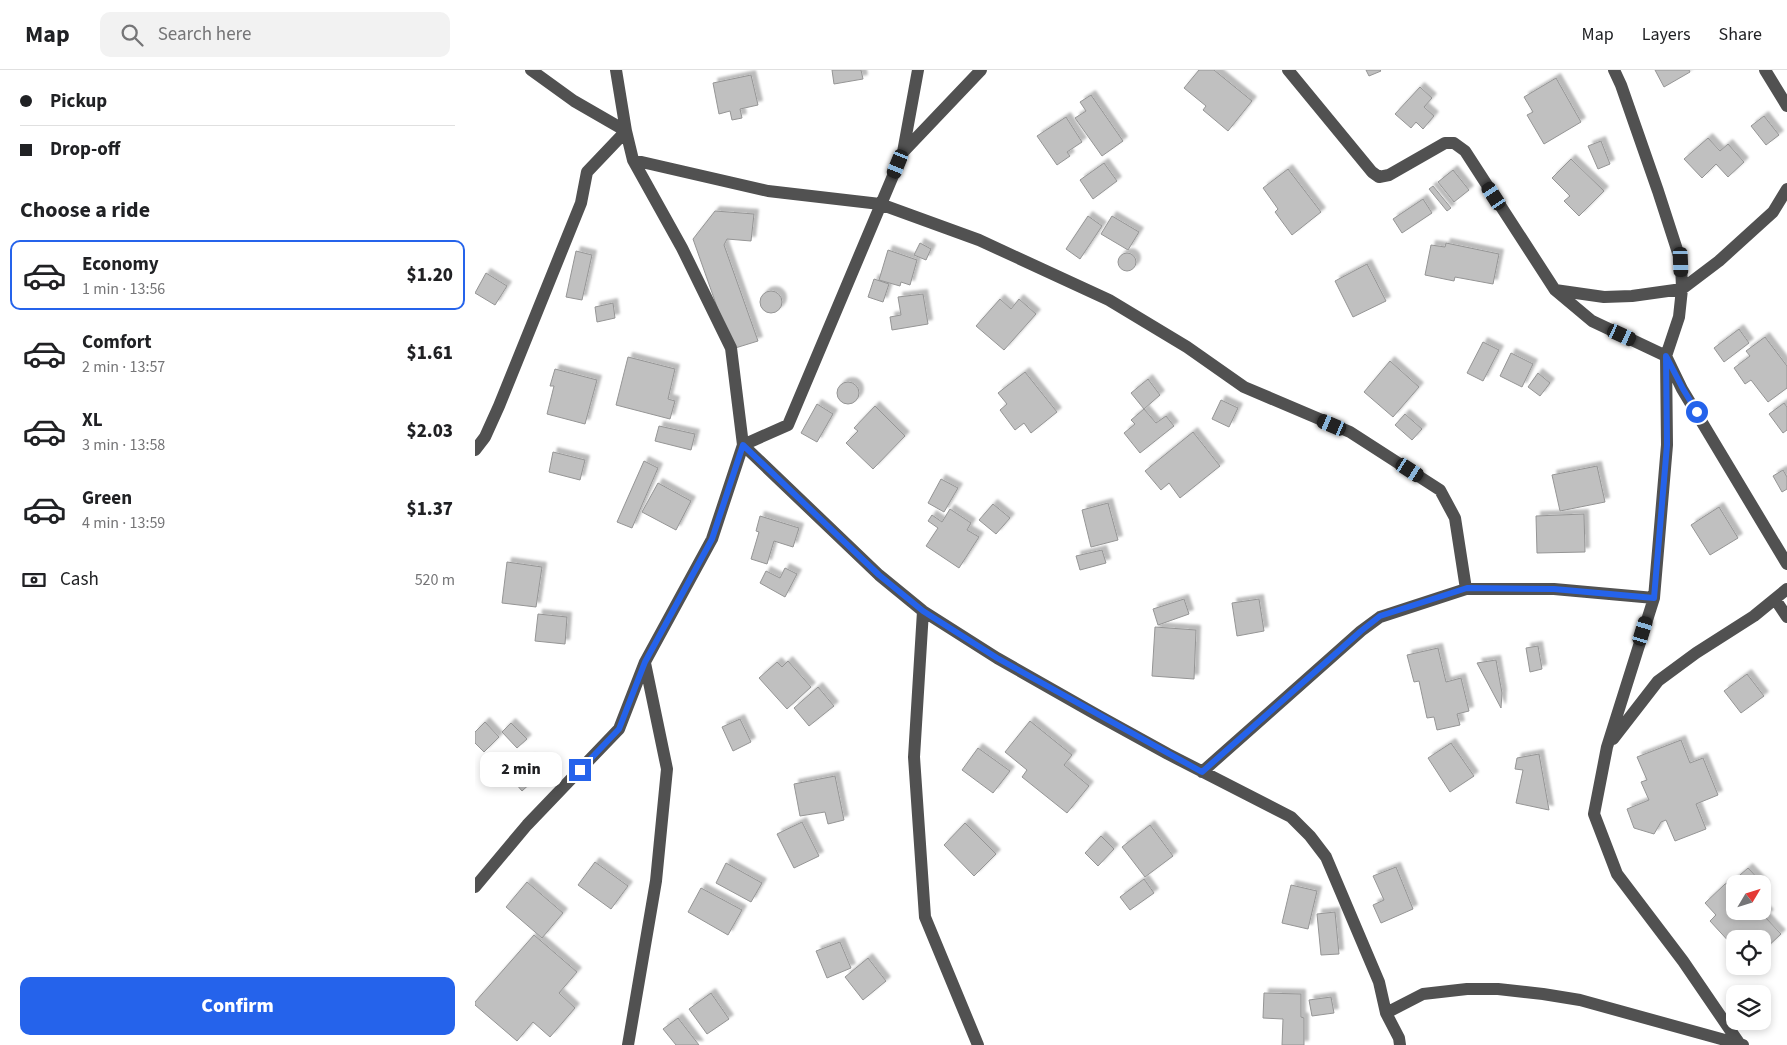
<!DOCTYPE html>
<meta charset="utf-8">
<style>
:root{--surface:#fff;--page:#f2f2f2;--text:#202124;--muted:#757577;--line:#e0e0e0;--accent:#2563eb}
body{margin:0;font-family:"Source Sans 3",sans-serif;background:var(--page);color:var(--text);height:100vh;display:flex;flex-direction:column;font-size:19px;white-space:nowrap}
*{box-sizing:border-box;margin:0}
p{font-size:16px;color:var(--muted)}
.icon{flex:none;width:28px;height:28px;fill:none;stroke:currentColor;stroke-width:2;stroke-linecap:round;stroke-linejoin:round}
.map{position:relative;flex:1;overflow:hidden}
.panel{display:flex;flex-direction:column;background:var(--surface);width:475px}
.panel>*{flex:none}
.guide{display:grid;align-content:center;height:110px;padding:0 20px;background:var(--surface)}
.needle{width:32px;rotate:52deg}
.buttons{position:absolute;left:1251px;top:805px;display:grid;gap:10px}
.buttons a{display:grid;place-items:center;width:45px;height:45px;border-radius:10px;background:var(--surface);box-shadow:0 2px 8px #0003;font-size:25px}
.end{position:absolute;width:22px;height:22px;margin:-11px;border:6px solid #2563eb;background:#fff;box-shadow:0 0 0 2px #fff}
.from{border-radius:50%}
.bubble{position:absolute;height:35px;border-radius:10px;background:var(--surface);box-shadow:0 2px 8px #0003;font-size:16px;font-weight:800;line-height:35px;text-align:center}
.car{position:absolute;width:15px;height:30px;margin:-15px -8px;border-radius:6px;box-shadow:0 0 4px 1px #0007;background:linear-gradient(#222 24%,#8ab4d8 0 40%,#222 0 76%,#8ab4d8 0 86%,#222 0)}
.guide b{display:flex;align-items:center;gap:18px;height:48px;font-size:19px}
.guide b+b{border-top:1px solid var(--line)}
.guide i{width:12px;height:12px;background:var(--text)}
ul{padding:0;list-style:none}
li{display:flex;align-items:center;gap:15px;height:70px;margin:0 10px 8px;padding:0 10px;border:2px solid transparent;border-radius:10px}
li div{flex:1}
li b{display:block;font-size:19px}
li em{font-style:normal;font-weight:800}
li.active{border-color:var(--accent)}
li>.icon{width:45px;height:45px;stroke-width:1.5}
h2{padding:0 20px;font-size:22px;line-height:60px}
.pay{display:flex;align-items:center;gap:12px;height:55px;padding:0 20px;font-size:19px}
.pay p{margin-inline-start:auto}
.primary-button{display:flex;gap:10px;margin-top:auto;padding:10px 20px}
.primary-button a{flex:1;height:58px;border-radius:10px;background:var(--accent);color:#fff;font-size:20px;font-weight:800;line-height:58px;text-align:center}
header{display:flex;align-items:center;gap:30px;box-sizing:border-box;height:70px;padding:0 25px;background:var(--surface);border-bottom:1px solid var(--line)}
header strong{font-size:24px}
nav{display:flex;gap:28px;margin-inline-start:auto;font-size:18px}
.search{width:350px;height:45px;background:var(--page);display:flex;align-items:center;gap:12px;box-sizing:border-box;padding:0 18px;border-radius:10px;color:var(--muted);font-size:19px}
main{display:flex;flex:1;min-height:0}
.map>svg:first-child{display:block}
.building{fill:#c0c0c0;stroke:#959595;filter:url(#shadow)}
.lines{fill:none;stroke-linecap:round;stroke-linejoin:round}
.minor{stroke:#515151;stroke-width:12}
.route{stroke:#2563eb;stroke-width:6}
</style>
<header>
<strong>Map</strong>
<div class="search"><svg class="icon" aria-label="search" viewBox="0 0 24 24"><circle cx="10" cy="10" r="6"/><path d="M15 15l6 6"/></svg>Search here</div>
<nav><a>Map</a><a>Layers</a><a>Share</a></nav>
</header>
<main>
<section class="panel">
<div class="guide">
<b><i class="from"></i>Pickup</b>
<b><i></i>Drop-off</b>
</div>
<h2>Choose a ride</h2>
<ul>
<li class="active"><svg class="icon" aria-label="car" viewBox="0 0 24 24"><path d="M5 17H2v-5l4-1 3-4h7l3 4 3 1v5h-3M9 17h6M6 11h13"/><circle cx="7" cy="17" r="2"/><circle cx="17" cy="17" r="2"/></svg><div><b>Economy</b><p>1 min · 13:56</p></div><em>$1.20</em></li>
<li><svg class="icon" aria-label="car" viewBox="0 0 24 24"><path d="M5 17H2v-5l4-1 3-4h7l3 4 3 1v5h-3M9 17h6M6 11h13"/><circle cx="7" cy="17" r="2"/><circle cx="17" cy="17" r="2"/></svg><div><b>Comfort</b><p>2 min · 13:57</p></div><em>$1.61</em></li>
<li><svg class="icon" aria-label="car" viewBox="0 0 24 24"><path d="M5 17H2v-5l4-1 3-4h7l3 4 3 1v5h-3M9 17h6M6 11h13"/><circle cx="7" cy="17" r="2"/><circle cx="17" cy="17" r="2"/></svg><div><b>XL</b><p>3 min · 13:58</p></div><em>$2.03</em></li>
<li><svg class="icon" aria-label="car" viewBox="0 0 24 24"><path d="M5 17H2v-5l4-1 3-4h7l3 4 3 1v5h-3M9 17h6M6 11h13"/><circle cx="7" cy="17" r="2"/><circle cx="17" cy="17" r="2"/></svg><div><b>Green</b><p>4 min · 13:59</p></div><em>$1.37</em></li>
</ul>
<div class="pay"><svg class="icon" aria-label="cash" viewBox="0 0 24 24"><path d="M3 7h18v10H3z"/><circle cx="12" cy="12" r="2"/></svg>Cash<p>520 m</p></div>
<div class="primary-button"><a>Confirm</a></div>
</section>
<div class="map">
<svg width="1312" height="975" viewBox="0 0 1312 975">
<defs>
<filter id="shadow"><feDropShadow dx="4.5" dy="-4.5" stdDeviation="1" flood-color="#0004"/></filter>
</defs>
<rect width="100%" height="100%" fill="#fff"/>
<path class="building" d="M357,0h29l2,9 -29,5z
M724,0h15l38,31 -24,30 -25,-21 3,-4 -22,-18z
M891,0h14l1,1 -12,5z
M1180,0h34l1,2 -26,15z
M276,5l7,30 -18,4 2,9 -10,2 -2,-9 -11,3 -6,-31z
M1081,8l25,44 -37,22 -17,-29 6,-3 -9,-15z
M945,17l12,11 -8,9 10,9 -11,13 -7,-7 -5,6 -16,-14z
M616,25l32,46 -21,15 -27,-38 11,-7 -6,-9z
M1289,46l15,19 -13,10 -15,-19z
M591,47l16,25 -15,10 3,4 -13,9 -20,-29z
M1233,68l12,13 8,-7 16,18 -16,15 -12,-13 -14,14 -18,-19z
M1126,71l9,23 -12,5 -10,-23z
M1096,89l33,32 -25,25 -15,-15 6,-5 -18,-18z
M629,93l13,18 -24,18 -13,-19z
M813,99l33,43 -29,23 -17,-23 3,-3 -15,-21z
M978,100l16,20 -15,12 -16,-20z
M958,116l18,22 -4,3 -18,-22z
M948,129l9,14 -30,20 -9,-14z
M240,141l39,3 -3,27 -24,-2 -3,6 34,96 -26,8 -39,-110z
M613,146l14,10 -22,33 -14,-10z
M637,146l27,16 -11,18 -27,-16z
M445,173l11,6 -5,11 -12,-5z
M971,173l53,11 -6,30 -38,-7 -1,4 -29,-6 6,-30 14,2z
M413,180l29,10 -7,25 -9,-3 -1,4 -21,-6z
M101,181l16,4 -10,45 -16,-3z
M643 192a9 9 0 1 1 18 0a9 9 0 1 1-18 0Z
M892,194l19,37 -33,16 -18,-36z
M11,203l21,13 -12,19 -20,-12z
M399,209l15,5 -6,18 -15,-5z
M285 232a11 11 0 1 1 22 0a11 11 0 1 1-22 0Z
M448,224l5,30 -36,6 -2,-13 11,-2 -3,-18z
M525,229l11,10 8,-10 17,15 -32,36 -28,-24z
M138,233l2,15 -18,4 -2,-15z
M1264,259l10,14 -25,19 -10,-14z
M1290,267l22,29v22l-19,14 -17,-22 -6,4 -11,-16 16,-12 -4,-5z
M1008,272l16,8 -16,31 -16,-8z
M1036,283l22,11 -11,23 -22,-11z
M153,287l47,12 -7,30 7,2 -5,18 -54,-14z
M915,291l29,26 -26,30 -29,-25z
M80,299l42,11 -12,44 -38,-10 7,-28h-4z
M550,302l32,40 -26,21 -7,-10 -9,7 -15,-20 7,-6 -9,-11z
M1063,303l12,10 -10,13 -12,-9z
M673,309l12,16 -16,14 -13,-16z
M362 323a11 11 0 1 1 22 0a11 11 0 1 1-22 0Z
M746,330l17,8 -9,19 -17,-8z
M1309,333l3,4v23l-4,3 -14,-19z
M342,334l16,10 -16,28 -16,-9z
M400,336l30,30 -32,33 -27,-26 12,-12 -4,-3z
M669,339l12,14 10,-7 8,10 -34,27 -16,-20 11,-9 -4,-4z
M930,344l17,15 -10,11 -17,-15z
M184,356l36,8 -4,16 -36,-9z
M718,362l27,34 -40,32 -11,-15 -8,7 -16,-19z
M78,382l32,8 -5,20 -31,-8z
M169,391l14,7 -26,60 -15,-6z
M1122,396l8,36 -45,9 -8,-36z
M1308,400l4,7v12l-5,3 -9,-16z
M466,409l17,9 -14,24 -16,-9z
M183,413l33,18 -15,29 -34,-18z
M633,433l10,37 -27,7 -9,-37z
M518,434l17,14 -14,16 -17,-14z
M1244,437l19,31 -28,17 -19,-30z
M475,439l21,14 -4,7 12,7 -20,31 -33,-22 12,-18 -10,-7 4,-6 10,7z
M1109,444l1,38 -48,1 -1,-37z
M285,446l39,12 -6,19 -19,-6 -7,23 -16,-5 8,-27 -3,-1z
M627,480l4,13 -26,7 -4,-14z
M32,492l35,5 -6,40 -34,-4z
M310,498l12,6 -12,23 -25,-14 6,-12 14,7z
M709,529l5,15 -31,11 -5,-16z
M784,529l5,32 -27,5 -5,-33z
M63,544l29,3 -2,27 -30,-3z
M680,557l41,3 -2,49 -42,-3z
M1063,576l4,23 -12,3 -4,-24z
M963,578l8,34 15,-4 8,33 -12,3 3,11 -23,5 -3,-13 -7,1 -8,-37 -5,1 -7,-27z
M1021,590l6,33 -1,15 -24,-45z
M313,591l23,26 -24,22 -28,-31 18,-16 5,5z
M1272,604l17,22 -23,17 -17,-22z
M343,617l16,19 -25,20 -15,-18z
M265,649l11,23 -18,9 -11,-24z
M555,651l42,34 -8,10 25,21 -22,27 -45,-36 5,-7 -22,-18z
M10,652l14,15 -15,15 -9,-9v-11z
M36,653l16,16 -10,9 -15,-16z
M1206,670l9,23 13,-5 15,37 -22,9 10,25 -31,12 -9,-21 -5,2 -7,12 -20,-6 -7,-19 22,-9 -8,-18 6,-2 -10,-23z
M976,673l23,33 -24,16 -22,-34z
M503,678l32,23 -17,22 -31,-23z
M1064,684l10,56 -33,-7 7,-33 -8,-1 2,-11z
M56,688l12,14 -21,19 -12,-14z
M360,706l9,44 -16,4 -3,-12 -25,4 -6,-32z
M327,752l17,34 -25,12 -17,-34z
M490,753l31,31 -22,22 -30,-31z
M675,755l23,31 -28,21 -23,-30z
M626,766l13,13 -16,17 -13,-13z
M120,792l33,24 -17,23 -33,-24z
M251,793l36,20 -11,19 -35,-19z
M921,797l17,42 -32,14 -8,-18 11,-5 -11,-24z
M1273,798l17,18 -2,2v-4h-28v27h28v-3l6,6 -4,3 16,17 -18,17v-12h-28v4l-3,2 -22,-24 6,-6 -11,-12 20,-19 7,-2z
M669,809l10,14 -24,17 -10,-13z
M52,812l36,31 -21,25 -36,-31z
M816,815l26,6 -9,38 -26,-6z
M226,818l41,22 -14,25 -40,-23z
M860,842l4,42 -18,1 -4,-41z
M59,865l43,37 -18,21 16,15 -25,29 -17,-15 -16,19 -42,-36v-3z
M365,872l11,26 -24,10 -11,-27z
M393,888l18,23 -23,19 -18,-23z
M236,923l18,26 -22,15 -18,-25z
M789,923l37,1v23l3,1v27h-22l1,-26 -20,-1z
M856,927l3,16 -22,3 -3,-16z
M203,948l21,27h-23l-13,-16z"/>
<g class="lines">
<path class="minor" d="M56,0l43,31 52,30 7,29 49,88 49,100 12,97 136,130 44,36 74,47 102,58 69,38 123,63 19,19 16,21 53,125 7,31 37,-19 44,-5h31l45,5 37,6 163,45
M813,0l84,102 7,5 10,-2 56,-32h9l11,8 90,139 37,31 74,35 16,33 105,175
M1139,0l7,15 37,106 23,71 1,27 -3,28 -13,39 1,89 -13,153 -47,149 -13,67 23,60 66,87 56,82
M1290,0l22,36
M428,82l78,-82
M158,90l135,31 112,13 99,36 130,60 78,47 57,40 106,45 90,58 15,28 11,71
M1080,220l49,7 28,-1 50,-7 37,-28 54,-49 14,-23
M0,380l10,-13 14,-31 82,-203 6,-31 39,-41 -10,-61
M1300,529l12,18
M448,541l-9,146 11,160 53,128
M1138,669l45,-58 38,-28 58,-37 33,-27
M727,702l159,-141 19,-14 86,-28h88l100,9
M0,817l52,-62 92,-96 26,-67 67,-123 31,-94 45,-20 115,-273 15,-82
M911,943l13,25 1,7
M153,975l28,-164 11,-112 -22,-106"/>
</g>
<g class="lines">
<path class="route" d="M105,700l39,-41 26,-67 67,-123 31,-94 136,130 44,36 74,47 205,114 159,-141 19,-15 87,-28 87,1 100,9 13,-153 -1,-89 17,33 14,23"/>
</g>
</svg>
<div class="buttons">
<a><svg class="needle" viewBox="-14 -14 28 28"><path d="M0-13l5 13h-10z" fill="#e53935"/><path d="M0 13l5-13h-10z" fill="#757577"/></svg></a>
<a><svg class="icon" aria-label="locate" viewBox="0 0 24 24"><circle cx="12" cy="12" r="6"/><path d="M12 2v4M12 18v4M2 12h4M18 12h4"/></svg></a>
<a><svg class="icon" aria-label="layers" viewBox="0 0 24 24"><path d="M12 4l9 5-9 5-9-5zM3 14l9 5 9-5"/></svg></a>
</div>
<i class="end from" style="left:1222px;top:342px"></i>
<i class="end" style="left:105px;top:700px"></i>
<div class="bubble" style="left:5px;top:682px;width:82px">2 min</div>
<i class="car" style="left:423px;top:94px;rotate:202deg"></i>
<i class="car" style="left:1019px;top:126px;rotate:327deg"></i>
<i class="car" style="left:1206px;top:192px;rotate:178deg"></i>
<i class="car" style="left:1147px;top:265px;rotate:115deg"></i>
<i class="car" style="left:857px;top:355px;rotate:293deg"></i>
<i class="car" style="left:935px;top:400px;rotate:123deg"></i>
<i class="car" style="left:1168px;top:561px;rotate:17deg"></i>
</div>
</main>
